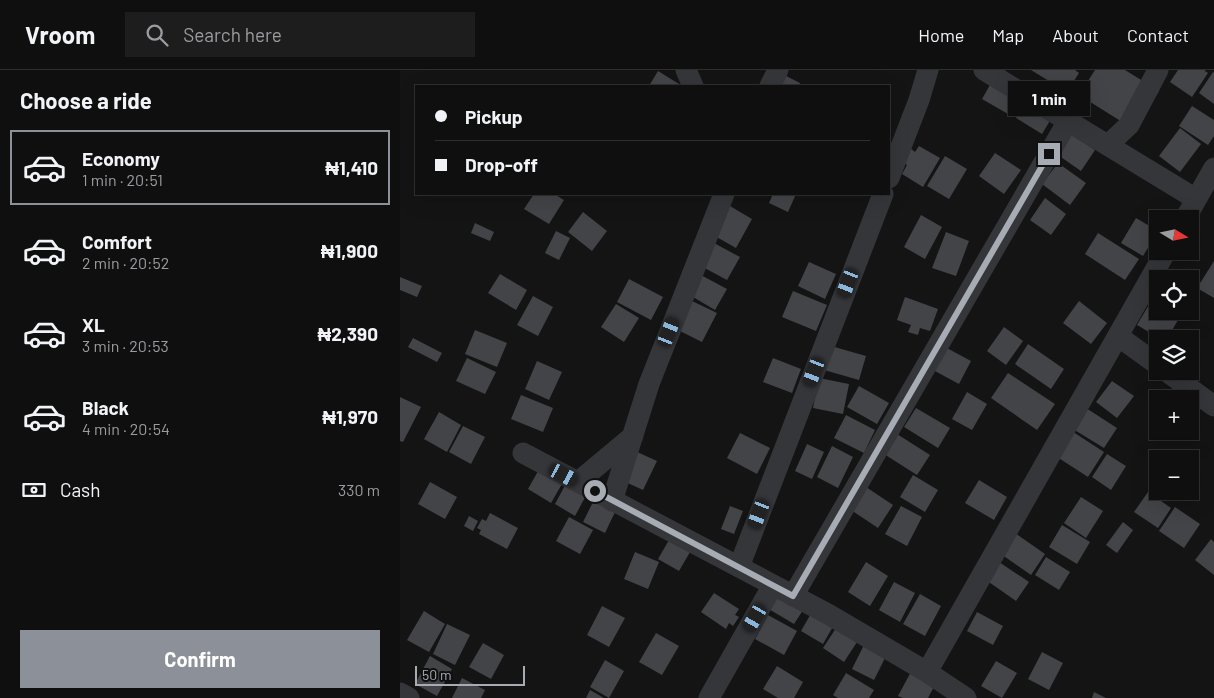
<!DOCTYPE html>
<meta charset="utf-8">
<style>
:root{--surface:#0f0f10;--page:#1d1d1e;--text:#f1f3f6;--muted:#9b9c9f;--line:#2f2f30;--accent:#8c9099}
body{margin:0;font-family:Barlow,sans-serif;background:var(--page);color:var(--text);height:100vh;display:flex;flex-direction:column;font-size:19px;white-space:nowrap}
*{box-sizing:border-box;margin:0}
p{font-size:16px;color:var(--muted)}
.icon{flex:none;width:28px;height:28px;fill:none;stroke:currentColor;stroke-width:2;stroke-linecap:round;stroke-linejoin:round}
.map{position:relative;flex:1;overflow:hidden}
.details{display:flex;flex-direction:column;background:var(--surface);width:400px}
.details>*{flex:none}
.top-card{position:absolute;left:15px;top:15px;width:475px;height:110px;border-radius:0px;box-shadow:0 5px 20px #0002,0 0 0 1px var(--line);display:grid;align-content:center;height:110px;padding:0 20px;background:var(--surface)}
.needle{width:32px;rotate:100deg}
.controls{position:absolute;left:749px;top:140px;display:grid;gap:10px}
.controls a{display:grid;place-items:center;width:50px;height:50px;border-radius:0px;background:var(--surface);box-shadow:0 5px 20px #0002,0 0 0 1px var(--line);font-size:25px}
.scale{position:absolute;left:15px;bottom:12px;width:110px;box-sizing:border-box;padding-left:5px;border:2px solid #a7acb4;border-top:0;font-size:14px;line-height:18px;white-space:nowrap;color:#a7acb4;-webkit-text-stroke:4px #0f0f10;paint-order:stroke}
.end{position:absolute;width:22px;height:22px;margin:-11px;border:6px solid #a7acb4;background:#111;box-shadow:0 0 0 2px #111}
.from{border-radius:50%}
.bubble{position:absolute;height:35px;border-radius:0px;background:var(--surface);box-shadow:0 5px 20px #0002,0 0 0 1px var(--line);font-size:16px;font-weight:700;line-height:35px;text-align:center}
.car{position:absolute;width:15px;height:30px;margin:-15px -8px;border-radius:6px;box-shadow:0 0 4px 1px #0007;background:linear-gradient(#222 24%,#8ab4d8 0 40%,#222 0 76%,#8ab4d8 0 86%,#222 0)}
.top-card b{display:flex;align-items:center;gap:18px;height:48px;font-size:19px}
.top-card b+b{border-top:1px solid var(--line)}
.top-card i{width:12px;height:12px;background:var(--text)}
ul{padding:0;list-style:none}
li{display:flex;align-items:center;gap:15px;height:75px;margin:0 10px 8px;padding:0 10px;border:2px solid transparent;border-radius:0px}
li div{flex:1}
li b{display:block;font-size:19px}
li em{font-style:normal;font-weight:700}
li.current{border-color:var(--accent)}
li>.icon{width:45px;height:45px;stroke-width:1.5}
h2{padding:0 20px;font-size:22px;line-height:60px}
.pay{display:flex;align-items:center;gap:12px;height:55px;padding:0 20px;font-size:19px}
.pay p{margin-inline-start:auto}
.primary-button{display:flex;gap:10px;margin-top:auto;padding:10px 20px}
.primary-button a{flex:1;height:58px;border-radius:0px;background:var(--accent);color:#fff;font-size:20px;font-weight:700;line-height:58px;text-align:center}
header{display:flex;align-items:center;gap:30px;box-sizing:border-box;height:70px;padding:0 25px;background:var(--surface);border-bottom:1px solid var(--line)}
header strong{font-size:24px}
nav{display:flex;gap:28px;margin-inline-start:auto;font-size:18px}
.search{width:350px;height:45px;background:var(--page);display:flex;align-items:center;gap:12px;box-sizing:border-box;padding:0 18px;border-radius:0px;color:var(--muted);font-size:19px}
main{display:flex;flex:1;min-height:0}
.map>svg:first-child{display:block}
.building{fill:#434448}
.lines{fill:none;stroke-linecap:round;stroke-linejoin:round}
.minor{stroke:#35363a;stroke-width:21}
.route{stroke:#a7acb4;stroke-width:6}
</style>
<header>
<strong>Vroom</strong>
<div class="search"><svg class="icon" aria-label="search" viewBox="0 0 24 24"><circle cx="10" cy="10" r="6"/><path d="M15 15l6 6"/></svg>Search here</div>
<nav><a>Home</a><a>Map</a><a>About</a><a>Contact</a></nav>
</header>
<main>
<section class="details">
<h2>Choose a ride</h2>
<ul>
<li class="current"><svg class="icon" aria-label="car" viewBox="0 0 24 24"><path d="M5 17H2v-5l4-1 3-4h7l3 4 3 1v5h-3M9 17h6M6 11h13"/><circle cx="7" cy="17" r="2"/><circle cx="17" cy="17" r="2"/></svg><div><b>Economy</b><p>1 min · 20:51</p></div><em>₦1,410</em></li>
<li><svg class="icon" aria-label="car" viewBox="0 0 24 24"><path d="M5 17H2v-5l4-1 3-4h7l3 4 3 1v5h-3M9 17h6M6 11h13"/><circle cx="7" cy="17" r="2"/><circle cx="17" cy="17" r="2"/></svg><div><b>Comfort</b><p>2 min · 20:52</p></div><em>₦1,900</em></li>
<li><svg class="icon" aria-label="car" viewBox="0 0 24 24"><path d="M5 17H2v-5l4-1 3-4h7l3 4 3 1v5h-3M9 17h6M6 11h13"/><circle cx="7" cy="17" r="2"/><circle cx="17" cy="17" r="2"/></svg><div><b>XL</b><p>3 min · 20:53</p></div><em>₦2,390</em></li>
<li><svg class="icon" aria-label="car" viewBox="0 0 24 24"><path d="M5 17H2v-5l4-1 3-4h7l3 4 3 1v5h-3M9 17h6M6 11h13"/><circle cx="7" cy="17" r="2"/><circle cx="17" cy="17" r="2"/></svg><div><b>Black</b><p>4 min · 20:54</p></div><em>₦1,970</em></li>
</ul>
<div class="pay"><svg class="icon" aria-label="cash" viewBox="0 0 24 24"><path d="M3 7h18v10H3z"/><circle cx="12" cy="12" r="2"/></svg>Cash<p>330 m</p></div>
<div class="primary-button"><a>Confirm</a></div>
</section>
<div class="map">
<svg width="814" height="628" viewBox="0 0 814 628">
<rect width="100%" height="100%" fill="#141415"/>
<path class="building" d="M631,0h44l4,3 -12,19z
M695,0h30l34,21 -24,39 -56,-35z
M778,0h27v1l3,2 -16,24 -22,-15z
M258,1l21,13 -2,2h-28z
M378,2l22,11 -1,3h-29z
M813,2l1,1v31l-15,-11z
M595,6l26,15 -13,23 -26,-15z
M628,28l26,16 -12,20 -26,-16z
M792,36l22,14v16l-6,9 -29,-19z
M780,58l21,16 -21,28 -21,-16z
M669,63l26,17 -14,21 -26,-18z
M519,76l21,12 -17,29 -21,-13 5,-9 -5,-3 8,-14 5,4z
M595,83l26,17 -17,24 -25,-18z
M545,86l22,13 -18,30 -22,-13z
M658,93l28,20 -16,22 -28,-21z
M134,124l5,2 1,-2h14l10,6 -15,24 -25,-15z
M373,124h23l-8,18 -19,-9z
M645,128l21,16 -15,21 -21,-15z
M330,136l22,13 -16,29 -23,-13z
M183,142l24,19 -15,20 -24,-19z
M521,145l21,12 -17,32 -21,-12z
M736,148l22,13 -15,25 -22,-13z
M75,153l19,9 -4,9 -19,-8z
M156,161l14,7 -11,22 -14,-7z
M546,162l23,9 -13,35 -24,-8z
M698,163l41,26 -14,21 -40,-26z
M312,172l28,15 -13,23 -28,-15z
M814,191v37l-17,-10z
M409,192l27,12 -11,25 -27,-13z
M100,204l27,16 -11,20 -28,-17z
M299,204l28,15 -12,21 -27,-16z
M0,207l22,9 -5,11 -17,-7z
M229,209l34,18 -12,23 -34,-18z
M393,221l34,14 -11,26 -34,-14z
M133,226l20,11 -15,29 -21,-11z
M505,227l33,12 -8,22 -10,-3 -2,7 -10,-3 3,-7 -14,-5z
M292,231l25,12 -15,29 -24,-12z
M679,231l28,22 -16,21 -28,-21z
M750,233l8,4v4h6l14,9 -11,19h-6l-24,-14z
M216,234l23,14 -15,24 -23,-15z
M604,257l19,14 -17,24 -19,-14z
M75,260l32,13 -10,24 -32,-13z
M13,268l29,15 -5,9 -29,-15z
M628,274l36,25 -13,20 -36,-25z
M431,276l35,10 -7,24 -35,-10z
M545,277l26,14 -12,23 -26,-14z
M67,288l29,14 -11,22 -29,-13z
M373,288l28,11 -9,24 -29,-11z
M137,291l25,11 -13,28 -24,-11z
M608,303l47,31 -18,26 -46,-32z
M419,308l30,6 -6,30 -30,-6z
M712,311l22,15 -17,22 -21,-16z
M459,316l30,17 -12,21 -30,-17z
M567,322l20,12 -15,26 -20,-11z
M121,325l32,13 -10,24 -32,-13z
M0,327l21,10 -18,35 -3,-1z
M516,338l34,20 -12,20 -34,-21z
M686,338l31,20 -13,20 -31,-19z
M39,342l22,13 -14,27 -23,-13z
M446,345l29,15 -11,23 -30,-15z
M63,356l22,11 -14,27 -22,-12z
M670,360l34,22 -16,25 -34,-22z
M340,363l30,15 -13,26 -30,-16z
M497,364l33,21 -13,20 -33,-21z
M407,374l17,8 -12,27 -17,-8z
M432,376l21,11 -15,31 -21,-11z
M235,381l22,10 -14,29 -22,-10z
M707,384l19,12 -15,24 -19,-13z
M142,394l24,13 -15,26 -23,-14z
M513,405l25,15 -13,22 -25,-15z
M169,408l20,12 -14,26 -20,-12z
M579,410l28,17 -13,23 -29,-17z
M30,412l27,15 -12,22 -27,-15z
M466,417l27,18 -15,23 -27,-18z
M748,422l23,16 -13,20 -24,-16z
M196,426l22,10 -13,27 -22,-11z
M681,427l22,14 -17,27 -22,-15z
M330,436l13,5 -9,23 -13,-5z
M501,436l21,11 -15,29 -22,-12z
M775,437l25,17 -16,24 -25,-17z
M90,443l28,15 -11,21 -28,-15 2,-4 -4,-2 5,-9 4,2z
M69,446l9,5 -5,10 -9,-5z
M169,447l24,13 -13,24 -24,-13z
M723,452l10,8 -16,23 -11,-8z
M662,455l28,17 -13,22 -28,-17z
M276,458l21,12 -18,31 -21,-12z
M615,463l30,21 -14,21 -30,-21z
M811,469l3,3v33l-19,-15z
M235,482l24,10 -11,27 -24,-10z
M646,487l24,15 -11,18 -24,-15z
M466,492l22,14 -18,30 -22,-14z
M599,492l30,20 -13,19 -30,-21z
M494,512l21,11 -15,29 -21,-12z
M380,517l27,17 -13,20 -27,-16z
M314,523l25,16 -4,6 4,2 -6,9 -4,-3 -3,6 -25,-17z
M520,524l21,12 -16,30 -22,-12z
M417,533l22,13 -16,28 -22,-13z
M202,536l23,12 -16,29 -22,-12z
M24,541l21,13 -16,28 -22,-12z
M577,542l26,14 -10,19 -26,-14z
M368,545l29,16 -13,24 -29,-16z
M440,552l21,14 -17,26 -21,-14z
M47,554l23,11 -15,30 -22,-11z
M256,563l23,13 -17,29 -23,-13z
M467,569l22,11 -15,30 -22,-11z
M83,573l21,12 -13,24 -22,-12z
M642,582l21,11 -14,27 -21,-11z
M30,586l22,13 -15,27 -22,-12z
M205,590l19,11 -15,27 -19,-11z
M596,591l21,12 -15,25 -21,-12z
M377,596l26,16 -9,16h-16l-15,-9z
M513,598l24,13 -9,17h-25l-5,-2z
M446,603l28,17 -5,8h-31l-5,-3z
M62,608l23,12 -4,8h-29z
M190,620l14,8h-18z
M694,622l12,6h-14z"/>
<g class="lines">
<path class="minor" d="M286,0l7,16
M584,0l212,129
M370,16l8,-16
M708,75l21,-20 29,-55
M489,108l30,-78 9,-30
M785,149l29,-51
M718,266l40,29
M766,301l48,35
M123,383l305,161 99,58 39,26
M178,412l55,-46
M212,431l37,-117 75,-190
M339,497l144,-373
M393,526l275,-475
M527,602l239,-421
M0,623l9,5
M309,628l64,-113"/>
</g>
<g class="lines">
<path class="route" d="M195,421l198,105 256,-442"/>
</g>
</svg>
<div class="controls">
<a><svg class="needle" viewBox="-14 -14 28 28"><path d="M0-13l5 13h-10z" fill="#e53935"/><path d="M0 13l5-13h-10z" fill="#9b9c9f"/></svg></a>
<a><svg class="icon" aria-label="locate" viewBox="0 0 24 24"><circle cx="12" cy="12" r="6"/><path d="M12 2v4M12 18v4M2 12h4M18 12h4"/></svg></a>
<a><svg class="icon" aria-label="layers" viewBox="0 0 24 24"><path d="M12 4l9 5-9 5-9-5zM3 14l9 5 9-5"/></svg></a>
<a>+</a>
<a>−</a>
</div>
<div class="scale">50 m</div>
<i class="end from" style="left:195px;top:421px"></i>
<i class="end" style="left:649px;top:84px"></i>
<div class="bubble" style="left:608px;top:11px;width:82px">1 min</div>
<i class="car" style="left:448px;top:213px;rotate:201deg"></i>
<i class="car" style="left:269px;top:262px;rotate:22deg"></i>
<i class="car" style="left:414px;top:302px;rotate:201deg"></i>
<i class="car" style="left:164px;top:405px;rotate:118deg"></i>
<i class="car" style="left:359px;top:444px;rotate:201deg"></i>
<i class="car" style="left:355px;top:548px;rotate:210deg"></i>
<div class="top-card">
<b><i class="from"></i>Pickup</b>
<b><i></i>Drop-off</b>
</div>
</div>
</main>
